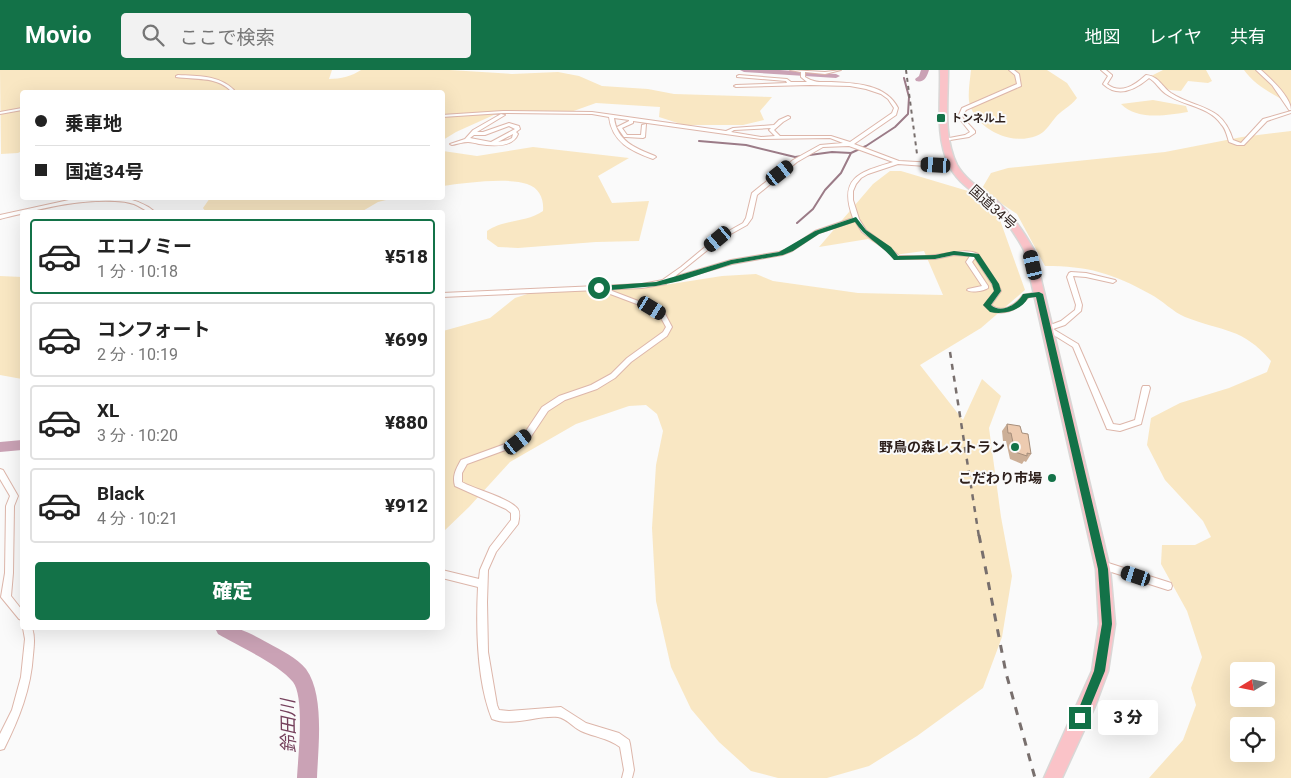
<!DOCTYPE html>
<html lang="ja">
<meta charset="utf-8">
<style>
:root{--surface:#fff;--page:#f2f2f2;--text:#222;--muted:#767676;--line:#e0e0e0;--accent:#137248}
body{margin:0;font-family:Roboto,"Noto Sans JP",sans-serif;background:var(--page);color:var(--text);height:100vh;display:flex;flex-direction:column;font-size:19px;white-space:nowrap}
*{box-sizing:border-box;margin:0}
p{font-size:16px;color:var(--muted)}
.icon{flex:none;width:28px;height:28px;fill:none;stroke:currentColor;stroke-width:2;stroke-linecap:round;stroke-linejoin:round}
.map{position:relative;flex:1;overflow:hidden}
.side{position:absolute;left:20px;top:140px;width:425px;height:420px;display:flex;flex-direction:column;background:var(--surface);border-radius:5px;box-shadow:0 5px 20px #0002}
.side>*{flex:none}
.banner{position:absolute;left:20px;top:20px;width:425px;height:110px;border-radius:5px;box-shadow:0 5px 20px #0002;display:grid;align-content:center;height:110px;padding:0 15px;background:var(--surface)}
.needle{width:32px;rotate:260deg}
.fabs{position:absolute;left:1230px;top:592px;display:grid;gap:10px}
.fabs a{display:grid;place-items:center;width:45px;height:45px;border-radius:5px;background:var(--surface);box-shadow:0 5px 20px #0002;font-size:25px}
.end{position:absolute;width:22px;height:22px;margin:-11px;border:6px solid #137248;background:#fff;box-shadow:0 0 0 2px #fff}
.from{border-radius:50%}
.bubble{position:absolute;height:35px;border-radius:5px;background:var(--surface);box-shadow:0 5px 20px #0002;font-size:16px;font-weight:800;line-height:35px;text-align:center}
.car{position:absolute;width:15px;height:30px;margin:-15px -8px;border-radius:6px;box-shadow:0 0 4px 1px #0007;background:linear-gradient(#222 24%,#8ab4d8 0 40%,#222 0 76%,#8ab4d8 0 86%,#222 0)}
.banner b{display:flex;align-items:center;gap:18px;height:48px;font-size:19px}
.banner b+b{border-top:1px solid var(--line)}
.banner i{width:12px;height:12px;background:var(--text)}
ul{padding:9px 0 0;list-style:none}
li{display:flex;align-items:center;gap:15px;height:75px;margin:0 10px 8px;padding:0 5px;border:2px solid var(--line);border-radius:5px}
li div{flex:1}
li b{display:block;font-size:19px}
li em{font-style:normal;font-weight:800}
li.current{border-color:var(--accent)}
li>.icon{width:45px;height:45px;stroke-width:1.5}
.primary-button{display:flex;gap:10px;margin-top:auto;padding:10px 15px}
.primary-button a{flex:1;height:58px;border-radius:5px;background:var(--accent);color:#fff;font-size:20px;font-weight:800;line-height:58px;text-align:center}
header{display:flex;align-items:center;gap:30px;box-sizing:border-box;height:70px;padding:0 25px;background:var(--accent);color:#fff}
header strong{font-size:24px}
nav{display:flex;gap:28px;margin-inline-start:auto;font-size:18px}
.search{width:350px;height:45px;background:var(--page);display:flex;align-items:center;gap:12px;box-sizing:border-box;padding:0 18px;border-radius:5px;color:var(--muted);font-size:19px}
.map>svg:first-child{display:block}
.green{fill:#f9e7c3;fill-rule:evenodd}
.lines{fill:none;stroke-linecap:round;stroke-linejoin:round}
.stream{stroke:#9b7b87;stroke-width:2}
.river{fill:#caa2b5;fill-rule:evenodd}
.minor-casing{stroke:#ddb6aa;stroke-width:2}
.tertiary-casing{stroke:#ddb6aa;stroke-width:2}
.trunk-casing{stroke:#d9d7d6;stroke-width:3}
.minor{fill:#fff;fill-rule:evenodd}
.tertiary{fill:#fff;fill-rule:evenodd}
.trunk{fill:#fac3c8;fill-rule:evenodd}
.rail-far2{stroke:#786f6d;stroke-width:2;stroke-dasharray:4 4;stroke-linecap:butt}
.rail-far1{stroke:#786f6d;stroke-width:2.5;stroke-dasharray:6 6;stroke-linecap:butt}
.rail{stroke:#786f6d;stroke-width:3;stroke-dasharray:8 8;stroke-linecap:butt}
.wall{fill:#ccaf97}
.building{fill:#edcbb0;stroke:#a68e7b}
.route{fill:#137248}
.poi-dot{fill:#137248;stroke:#fafafa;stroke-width:2}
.labels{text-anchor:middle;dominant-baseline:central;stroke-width:4;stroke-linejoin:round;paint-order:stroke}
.far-poi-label{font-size:11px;font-weight:bold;fill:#2d1f1b;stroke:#fafafa;text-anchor:start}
.street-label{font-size:14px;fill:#2d1f1b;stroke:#fafafa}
.poi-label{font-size:14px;font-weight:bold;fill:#2d1f1b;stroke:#fafafa;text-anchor:end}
.near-water-label{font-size:18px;font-style:italic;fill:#75405c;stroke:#fafafa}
</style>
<header>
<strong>Movio</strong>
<div class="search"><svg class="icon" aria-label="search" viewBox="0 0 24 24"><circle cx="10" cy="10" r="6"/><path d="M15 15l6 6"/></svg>ここで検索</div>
<nav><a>地図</a><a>レイヤ</a><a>共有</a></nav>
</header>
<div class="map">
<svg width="1291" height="708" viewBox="0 0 1291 708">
<rect width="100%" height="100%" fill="#fafafa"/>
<path class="green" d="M0,0h332l-3,9c12,0 23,-3 32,-9h89l62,4 46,-2 21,4 23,10 46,3 26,5 98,3 -12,14 4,9 -21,5h-59l-25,-8 1,-10 -64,-4 -28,10 -72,1 -40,18 -13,8 -1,-48h-420v59l-4,2 -17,1z
M971,0h76l20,13 10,15c-7,9 -17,13 -22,20 -7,8 -9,14 -19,18 -26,10 -62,-8 -67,-35 -1,-10 1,-21 2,-31z
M1163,0h43l6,11 -4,2 -20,-2 -7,10 -11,-1 -15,-7 -4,-7z
M1244,0h47v35c-17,-11 -35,-18 -47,-35z
M1153,30l33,6 2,6c-20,3 -51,9 -67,-8z
M1291,61v647h-142l34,-38 13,-35 -5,-17 11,-31 -15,-46 -26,-47 1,-19h33l16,-8 -8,-16 -38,-41 -18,-35 4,-27 29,-15 49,-15 38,-16 4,-11c-29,-34 -48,-29 -86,-44 -12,-5 -23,-17 -35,-23 -38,-21 -62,-28 -105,-28l-28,-52 -36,-24 10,-17 17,-5 157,-16 77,-15zM1239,601h27v28h-27zM1239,656h27v28h-27z
M533,77l96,11 -31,18 14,27 37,-2 -10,40 -43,1 -78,6 -20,-1 -11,-8v-8c17,-12 39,-8 56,-20 1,-11 -3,-23 -16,-27 -19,-7 -64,-1 -84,2v-35l34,5z
M890,101h11l77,23 22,26 25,70 -44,38 -61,37 43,55 19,-41 19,17 -12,32 12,89 11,59 -10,61 -19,51 -66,48 -48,30 -42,12h-49l-27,-7 -32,-29 -28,-33 -20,-42 -15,-66 -4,-73 4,-63 7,-34 -6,-17 -11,-9 -17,1 -53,18 -66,38 -41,45 -26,25v-201l47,-13 25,-20 31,-10 112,-2 64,-10 34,-2 17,7 85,12 85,2 -19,-44 -30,4 -26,-16 -49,8 54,-63z
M210,128h184l-16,4 -17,10h-155l-3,-4z
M0,206l22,1v102l-22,-4z"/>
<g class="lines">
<path class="stream" d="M699,71l47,4 49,12 37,-5 19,1
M797,153l16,-14 12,-19 16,-17 10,-20 15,-7 29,-19 13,-13 1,-17 -5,-19"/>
<path class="river" d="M740,0h40l56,4 4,2 -4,2 -92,-6z
M921,0h8c-2,7 -5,13 -13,11l-1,-2 4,-3z
M22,370v10l-22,2v-10z
M215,558c23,-3 34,5 53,15 13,7 29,15 38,26 19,26 12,79 11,109h-20c1,-21 8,-80 -4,-96 -14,-18 -55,-36 -75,-48z"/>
<g class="minor-casing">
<path id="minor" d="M790,0l35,2 16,-2 -16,4 -20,-2v5c10,6 15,5 26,5 24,1 55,2 67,26l-2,7 -42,29 45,17 54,3 3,2 -3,2 -55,-4 -30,10 -7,4 -5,6 -3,7v9l6,19 7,11 24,18 9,8c11,0 24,1 36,-1 14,-1 30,-7 43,-1l20,30 3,7 -10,14c11,9 25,0 32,-10l16,-3 2,1v2c-4,1 -8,1 -12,2 -4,2 -5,6 -9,8 -11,9 -27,11 -36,0l11,-14 -3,-7 -17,-26 -3,4 16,24v2c-4,3 -17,5 -21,2l1,-1 14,-3 -16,-24 4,-6 -16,-1 -19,4h-40l-9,-9 -24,-18 -7,-11 -36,12 -27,18 -10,4 -50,9 -62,18 -9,1v-2l20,-14 35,-29 27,-15 3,-5 6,-25 41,-33 27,-15 23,-2 -13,-5 -69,1 -128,-18v2l-11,5 5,7h14l1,-10 4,-1 -1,13 -2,1 -17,-1h-2l-7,-10 12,-6v-1l-15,-2c3,23 21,30 41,38l1,1 -3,2c-22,-8 -41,-17 -44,-42l-17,-3 -89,-1 -61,4v-2l61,-4 89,1 134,19 7,-3 41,-3 5,-5 9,-4 2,1v1l-7,4 -9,8 6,6h51l19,6 42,-29 2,-5 -6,-9 -7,-5 -15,-5 -16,-3 -40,-1 -74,2 -2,-1 2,-1 51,-2 -1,-2 -49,-4v-1l2,-1 48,4 4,3h16l-6,-5v-5zM771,58l-2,2 6,6 -14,1 -30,-5 3,-2zM849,76l44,16c-34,10 -55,16 -40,56l-38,13 -27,18 -9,3 -48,8 -57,17 46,-37 27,-15 5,-7 5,-23 40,-33 26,-15z
M1009,0h5l5,4 2,12 -55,24 -4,7 13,14v2l-6,4 -25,4v-2l21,-4 5,-3 -12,-15 4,-9 55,-24 -2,-9z
M1101,0h5l6,5v1l-5,8c14,11 28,1 39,-9 13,1 16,12 25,18 27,17 51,11 62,47l8,3 22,-24 28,-8v2l-24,8 -23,24h-7l-8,-3c-2,-6 -3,-13 -8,-18 -12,-18 -38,-18 -55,-30 -7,-5 -10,-12 -17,-16 -14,12 -31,20 -46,6l5,-8z
M1256,0h5c9,8 30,27 30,40h-2l-17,-25z
M178,5c20,1 41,0 56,15l-1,2h-4l1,-2c-15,-14 -35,-10 -54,-13v-1z
M22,38v2l-22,4v-2z
M501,44l4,1 -28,17h6l26,-9 10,3 1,3 -4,3 2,2c-5,14 -26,12 -39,10 -4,-1 -8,-2 -11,-2 -5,0 -11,2 -16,3l-2,-1 15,-5 8,-9zM509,56l6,3 -24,13 -21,-4 4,-3h11zM513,64l-1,4 -4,2 -10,2z
M1071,202l15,1 29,7 1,1 -3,2 -27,-6 -13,-1 9,29 -1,6 -16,14 -12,4 25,15 35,80 7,1 15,-5 7,-32 1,-2h6l1,2 -9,36 -21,7 -13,-2 -34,-82 -29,-18 1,-2 16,-6 14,-11 1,-5 -9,-28 2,-4z
M599,216l55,21 10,5 8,15 -5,9 -36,26 -16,16 -18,11 -32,11 -17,11 -18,27 -8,6 -55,20 -5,9v9c14,8 45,15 55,26 4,4 2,11 1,16l-22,28 -8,18 -1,32 1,50 9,53 2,5 10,1 52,-4 25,16 33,10 10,7 1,4 4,26 -2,8h-10l2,-8 -4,-23c-12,-9 -26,-10 -39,-16 -7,-3 -15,-13 -23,-14 -20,-2 -46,10 -66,2 -15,-37 -16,-92 -14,-132l-36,-9v-8l37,9 1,-9 10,-23 21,-27v-7l-5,-4 -51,-23c-3,-10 1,-17 6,-26l55,-20 8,-6 18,-27 17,-11 32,-11 20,-11 16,-16 36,-26 3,-5 -6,-11 -10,-7 -53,-20 -1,-1z
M0,399l3,1 15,26 -4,10 -1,67 -2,23 11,14v10l-3,-1 -18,-22 4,-24 1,-67 4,-10 -10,-17z
M1102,491l66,21 3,1 1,3 -1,3 -3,1 -66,-21 -3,-1 -1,-3 1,-3z
M23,558h9c3,8 2,17 1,27 -2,34 -14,64 -29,94l-4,1v-16l12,-24 9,-33 4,-38z"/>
</g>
<g class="tertiary-casing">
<path id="tertiary" d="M78,128c26,-2 57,-4 77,14 -9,1 -13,-5 -21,-8 -6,-2 -13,-3 -19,-3 -40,-2 -78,9 -115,18v-4z
M663,210l4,2 -1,2 -24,4 -200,9v-4l200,-9z"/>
</g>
<g class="trunk-casing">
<path id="trunk" d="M940,0h8c0,31 -5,67 9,95 9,16 26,25 40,36 15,14 27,31 37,49l76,319 5,55 -7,47 -13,35 -33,72h-18l48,-107 7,-47 -3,-55 -72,-319c-9,-17 -20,-33 -35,-45 -14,-13 -32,-22 -40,-40 -14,-29 -8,-64 -9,-95z"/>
</g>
<use href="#minor" class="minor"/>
<use href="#tertiary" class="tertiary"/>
<use href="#trunk" class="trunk"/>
<path class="rail-far2" d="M906,0l11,84"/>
<path class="rail-far1" d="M950,282l29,185"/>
<path class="rail" d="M979,465l27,138 29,105"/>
</g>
<path class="wall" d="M1007,354l15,9 9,21 -5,8 -2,-1 -2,3 -12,-5 -4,-18h-3l-1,-10z"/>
<path class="building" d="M1007,354l13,2 2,7 6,1 3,20 -4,-1v3l-12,-4 -4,-19h-3z"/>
<path class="route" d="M856,147l10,13 25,17 7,9 37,-1 19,-4 25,3 20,30 2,7 -10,14c10,9 26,0 32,-11l16,-2 4,2 65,275 4,55 -7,47 -21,51 -4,2 -4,-2 -1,-4 19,-47 8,-47 -4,-55 -62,-272 -8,1c-7,13 -25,17 -38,14l-7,-7 11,-14 -2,-7 -18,-27 -20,-2 -19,4 -41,1c-12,-15 -29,-22 -39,-38l-36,12 -26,17 -10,4 -51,9 -52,17 -24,5 -57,5 -3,-3 3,-2 57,-4 75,-22 48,-8 36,-21z"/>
<g class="poi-dot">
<rect x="936" y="43" width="10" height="10" rx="2.5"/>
<circle cx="1015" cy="377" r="5"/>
<circle cx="1052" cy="408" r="5"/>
</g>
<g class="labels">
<g class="far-poi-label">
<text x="951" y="48">トンネル上</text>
</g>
<g class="street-label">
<text transform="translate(993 137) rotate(42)">国道34号</text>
</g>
<g class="poi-label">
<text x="1005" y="377">野鳥の森レストラン</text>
<text x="1042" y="408">こだわり市場</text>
</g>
<g class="near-water-label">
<text transform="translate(288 656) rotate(-91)">鈴田川</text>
</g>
</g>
</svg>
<div class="fabs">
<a><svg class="needle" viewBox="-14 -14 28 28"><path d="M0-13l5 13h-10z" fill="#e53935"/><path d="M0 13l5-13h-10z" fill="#767676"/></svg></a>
<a><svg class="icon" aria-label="locate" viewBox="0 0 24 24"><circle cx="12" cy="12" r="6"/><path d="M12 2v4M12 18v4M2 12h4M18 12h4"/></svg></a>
</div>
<i class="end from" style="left:599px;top:218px"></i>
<i class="end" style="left:1080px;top:648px"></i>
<div class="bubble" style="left:1098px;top:630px;width:60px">3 分</div>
<i class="car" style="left:936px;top:95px;rotate:273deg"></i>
<i class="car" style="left:780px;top:103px;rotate:52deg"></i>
<i class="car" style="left:718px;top:169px;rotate:230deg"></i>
<i class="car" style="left:1033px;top:195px;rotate:347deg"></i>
<i class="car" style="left:652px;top:238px;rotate:121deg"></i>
<i class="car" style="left:518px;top:372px;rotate:52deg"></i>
<i class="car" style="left:1136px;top:506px;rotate:288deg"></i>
<div class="banner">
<b><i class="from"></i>乗車地</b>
<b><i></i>国道34号</b>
</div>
<section class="side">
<ul>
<li class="current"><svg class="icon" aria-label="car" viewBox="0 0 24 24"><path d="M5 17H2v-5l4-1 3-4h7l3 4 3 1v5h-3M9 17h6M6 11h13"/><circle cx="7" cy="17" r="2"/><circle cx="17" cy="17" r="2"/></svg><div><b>エコノミー</b><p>1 分 · 10:18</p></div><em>¥518</em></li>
<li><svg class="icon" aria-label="car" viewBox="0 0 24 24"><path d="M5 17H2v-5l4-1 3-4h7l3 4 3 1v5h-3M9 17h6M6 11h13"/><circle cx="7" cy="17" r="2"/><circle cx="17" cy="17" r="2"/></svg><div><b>コンフォート</b><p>2 分 · 10:19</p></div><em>¥699</em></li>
<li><svg class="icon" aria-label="car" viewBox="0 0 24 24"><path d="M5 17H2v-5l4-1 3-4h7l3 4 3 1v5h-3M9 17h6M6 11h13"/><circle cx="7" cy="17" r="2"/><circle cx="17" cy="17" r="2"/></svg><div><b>XL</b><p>3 分 · 10:20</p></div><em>¥880</em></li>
<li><svg class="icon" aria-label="car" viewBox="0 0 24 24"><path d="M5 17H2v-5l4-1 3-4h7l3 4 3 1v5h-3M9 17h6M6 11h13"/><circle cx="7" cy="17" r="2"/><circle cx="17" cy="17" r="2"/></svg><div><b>Black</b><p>4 分 · 10:21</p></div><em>¥912</em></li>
</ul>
<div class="primary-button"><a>確定</a></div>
</section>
</div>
